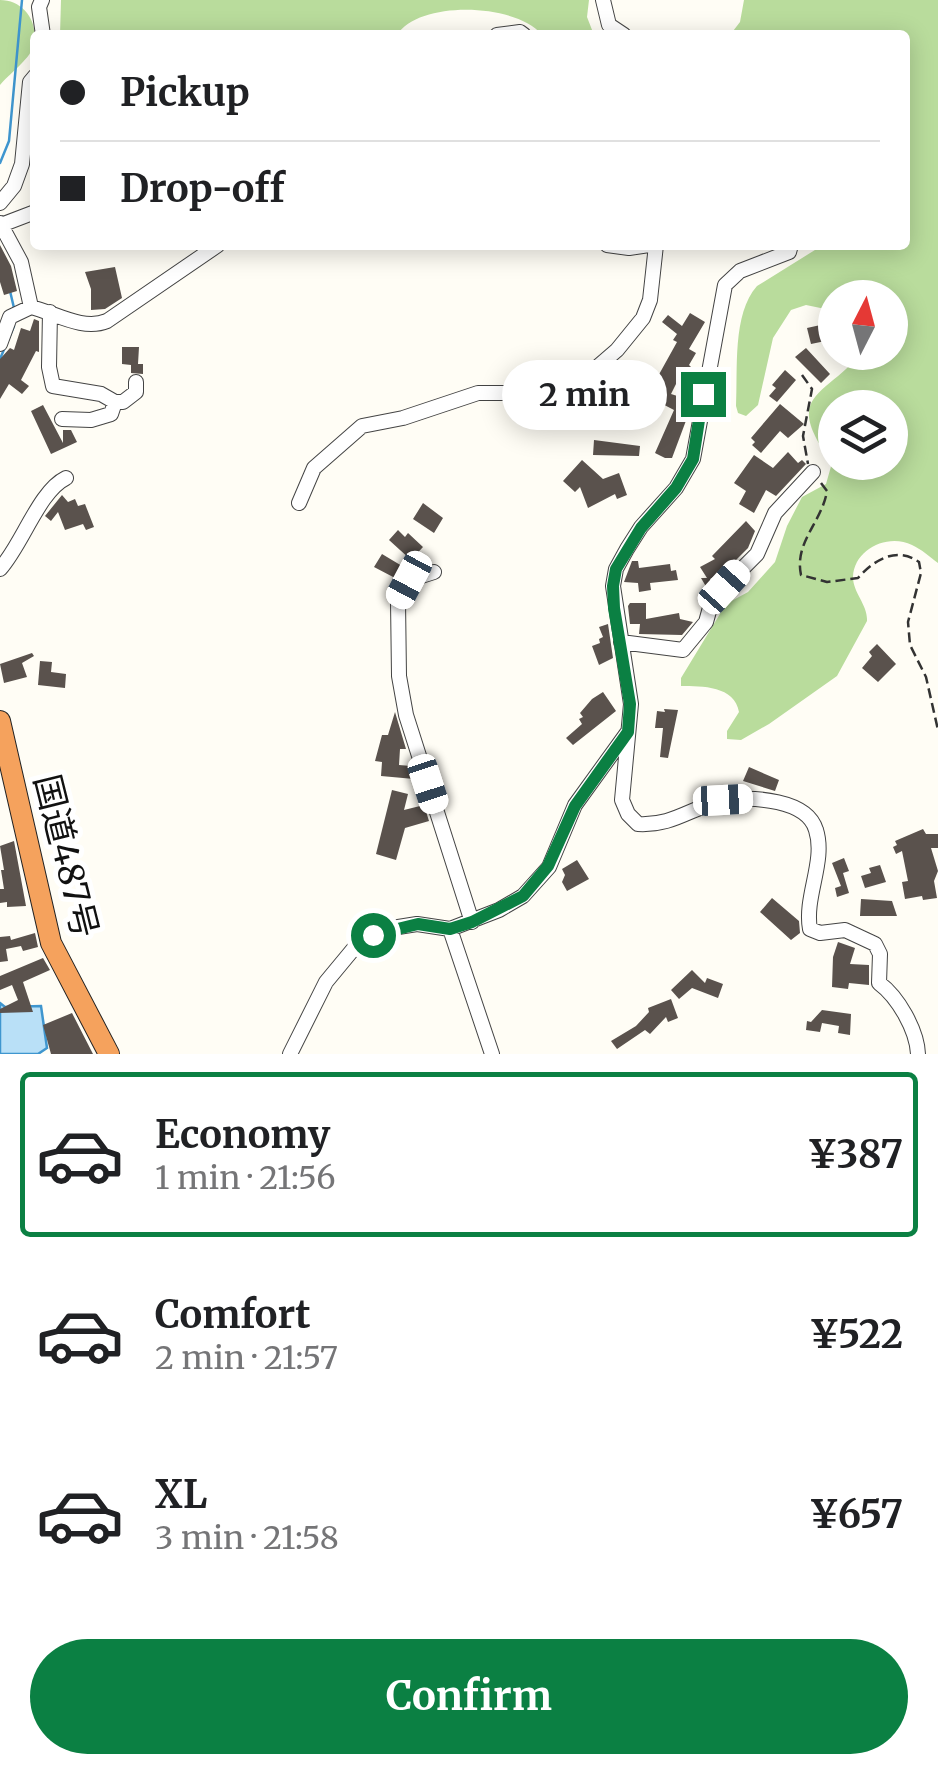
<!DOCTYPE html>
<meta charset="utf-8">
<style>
:root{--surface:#fff;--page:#f2f2f2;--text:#202124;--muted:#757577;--line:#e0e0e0;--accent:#0b8043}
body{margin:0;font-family:Merriweather,"Noto Sans JP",serif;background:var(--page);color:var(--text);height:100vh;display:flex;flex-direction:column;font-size:38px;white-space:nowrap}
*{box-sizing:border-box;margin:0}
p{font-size:32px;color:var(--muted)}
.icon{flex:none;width:55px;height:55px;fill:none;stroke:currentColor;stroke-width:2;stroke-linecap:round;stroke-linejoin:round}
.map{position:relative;height:1054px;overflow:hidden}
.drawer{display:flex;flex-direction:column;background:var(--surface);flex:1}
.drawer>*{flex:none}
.hud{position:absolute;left:30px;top:30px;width:880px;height:220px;border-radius:10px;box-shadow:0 5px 25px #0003;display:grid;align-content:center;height:220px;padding:0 30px;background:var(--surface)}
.needle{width:65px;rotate:6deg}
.tools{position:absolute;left:818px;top:280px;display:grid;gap:20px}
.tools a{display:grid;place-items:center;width:90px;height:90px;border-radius:50%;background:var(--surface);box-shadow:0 5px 25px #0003;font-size:50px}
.end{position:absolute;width:45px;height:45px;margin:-22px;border:12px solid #0b8043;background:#fff;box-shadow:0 0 0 5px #fff}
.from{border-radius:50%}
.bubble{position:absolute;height:70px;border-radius:35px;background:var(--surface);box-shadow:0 5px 25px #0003;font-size:32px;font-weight:700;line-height:70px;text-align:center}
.car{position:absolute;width:30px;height:60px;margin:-30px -15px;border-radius:12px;box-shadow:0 0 8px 2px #0007;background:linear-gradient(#fff 24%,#345 0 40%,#fff 0 76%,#345 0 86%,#fff 0)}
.hud b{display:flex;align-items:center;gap:35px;height:95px;font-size:38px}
.hud b+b{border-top:2px solid var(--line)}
.hud i{width:25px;height:25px;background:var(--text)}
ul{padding:18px 0 0;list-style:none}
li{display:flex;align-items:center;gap:30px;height:165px;margin:0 20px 15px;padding:0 10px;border:5px solid transparent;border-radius:10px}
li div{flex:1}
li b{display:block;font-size:38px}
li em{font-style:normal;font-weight:700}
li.active{border-color:var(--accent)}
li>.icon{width:90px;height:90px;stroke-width:1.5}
.button{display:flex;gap:20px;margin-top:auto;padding:20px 30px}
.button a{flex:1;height:115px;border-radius:60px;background:var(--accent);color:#fff;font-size:40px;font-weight:700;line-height:115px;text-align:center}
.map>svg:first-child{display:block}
.forest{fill:#b9dc9c;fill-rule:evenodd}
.water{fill:#b9e0f7;stroke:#3f96cf;stroke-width:2.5}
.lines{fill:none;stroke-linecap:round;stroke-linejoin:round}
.stream{stroke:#3f96cf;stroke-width:2.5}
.building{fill:#5a524d}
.minor-casing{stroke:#444;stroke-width:16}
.highway-casing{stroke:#222;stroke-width:22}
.path{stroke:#333;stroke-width:2.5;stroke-dasharray:10 5;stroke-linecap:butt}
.minor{stroke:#fff;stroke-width:14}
.highway{stroke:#f5a25d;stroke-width:20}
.route{stroke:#0b8043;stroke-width:12}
.labels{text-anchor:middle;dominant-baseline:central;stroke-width:10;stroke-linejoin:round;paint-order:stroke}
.street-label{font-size:35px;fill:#111;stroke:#fff}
</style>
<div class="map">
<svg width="938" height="1054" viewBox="0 0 938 1054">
<rect width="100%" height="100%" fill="#fffdf5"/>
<path class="forest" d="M0,0c24,0 40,23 33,47 -4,13 -24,27 -33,38z
M61,0h528l-2,17 7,18h-52c-26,-32 -123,-35 -145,0h-337z
M744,0h194v563c-8,-6 -17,-14 -26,-18 -24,-12 -58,4 -59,32 0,16 15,28 14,44l-30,55 -68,48 -28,16 -14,-1v-8l12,-19c-4,-26 -37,-26 -58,-26v-8l45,-74 22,-12 27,-30 12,-36 15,-29 24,-13 6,-21c-50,-69 -9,-65 30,-110l28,-1v-54h-55v13l-29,-6 -15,5 -18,28 -15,67 -12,11 -8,-3 -2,-7c2,-36 -4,-92 21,-120l66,-41h82v-179l5,-12 -5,-19h-175l10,-13zM835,408h55v54h-55z"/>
<path class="water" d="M0,1003l5,4 36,-1 6,42 -9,6h-38z"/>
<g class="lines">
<path class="stream" d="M0,163l9,-22 13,-141
M10,291l4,17
M0,359l14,-33"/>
</g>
<path class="building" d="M0,245l11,21 6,25 -13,4 -4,-13z
M115,267l7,31 -17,11 -14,1v-21l-6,-17z
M690,313l15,9 -16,27 7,4 -7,12 2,2 -7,11 -4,-2 -9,18 22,7 -3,17h-3l-15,40h-7l-10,-5 19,-43 -27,-14 30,-54 -4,-2 4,-6 -15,-12 6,-7 14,11z
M34,319l5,2v31l-3,-1 -15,29 8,6 -7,8 -13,-10 -9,15v-40l10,-11 4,2 7,-22 9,3z
M825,324l2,5 8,-2v12l-24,5 -4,-16z
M122,347h17l-1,17h5v10l-12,-1v-8l-9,-1z
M806,348l24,26 -9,9 -26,-26z
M785,370l11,10 -19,22 -8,-6 7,-8 -4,-3z
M780,404l24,20 -16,14 -8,-7 -19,22 -9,-8 3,-3 -4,-4z
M43,405l20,38v-13h8l6,12 -26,12 -20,-43z
M594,440l46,6 -1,10 -46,-1z
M788,452l10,11 4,-3 4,4 -30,32 -10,-6 -12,23 -15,-9 7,-13 -12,-8 20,-28 19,13z
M582,460l21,19 16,-6 8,22 -10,4 -2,-5 -27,14 -8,-21 -5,5 -12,-11z
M62,495l6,7 7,-3 3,7 7,-2 9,23 -8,3 -3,-6 -18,6 -7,-18 -7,9 -6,-5z
M423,503l20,15 -9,15 -21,-14z
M746,521l9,10 -7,17 -20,20 -18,11 3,5 -5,6 -7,-12h6l-7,-11 15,-8 -3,-3z
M398,530l7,7 3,-4 15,14 -12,13 -22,-20z
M382,554l20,12 -7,12 -21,-11z
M632,561h6l1,7 31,-4 1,7 5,-1 2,10 -28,3 1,7 -12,2 -1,-9 -14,-1z
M630,603h16v16l33,-6 1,6 13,3 -11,13 -43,-1 1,-10h-10l-2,-18z
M608,624l5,34 -14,7 -7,-19 8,-3 -1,-4 4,-2 -4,-10z
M877,644l19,20 -18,18 -16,-14 10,-12 -3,-4z
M32,653l2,3 -12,7 5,14 -23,6 -4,-19z
M40,661l12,1 -1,10 15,2 -1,14 -27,-3z
M603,692l13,19 -43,34 -7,-7 16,-14 -3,-5 4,-2 -3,-4 12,-14z
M664,709l14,1 -10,48 -8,-1 3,-29h-8l2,-17 8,1z
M395,712l11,37h-6l-1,16 12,1 3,13 -33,-3 1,-14 -7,-1 7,-26h6z
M749,767l30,13 -4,11 -32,-10z
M392,790l16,4 -4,16 20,-5 5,16 -24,7 -9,32 -20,-6z
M923,829l3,5h12v14h-7l7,23 -4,10 3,17 -14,2 -1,-4 -17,3 -3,-17 6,-1 -6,-30 -6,3 -3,-7 4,-2 -2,-4z
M14,841l12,65 -19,1v-5l-7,1v-14h4l-3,-19h3l-4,-24z
M844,858l5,13 -6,2 6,20 -12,4 -2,-9 6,-2 -9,-23z
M577,860l12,19 -22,12 -5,-9 3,-7 -3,-6z
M880,865l6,17 -21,6 -4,-12 10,-3 -2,-5z
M772,898l27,23 1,12 -9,7 -31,-28z
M861,899l31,2 5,15h-37z
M35,933l3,14 -15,4 -2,-5 -15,3 2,12 -8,1v-25l10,-1 1,4z
M838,942l17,6 -5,16 19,1v20l-20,-2 -1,6 -16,-2 1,-30z
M43,958l7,12 -27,12 10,30 -33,1v-4l18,-9 -6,-15 -12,5v-14z
M692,970l13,13 2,-5 16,6 -5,14 -26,-10 -13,11 -8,-9z
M671,999l7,19 -10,4 -2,-5 -16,17 -5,-4 -28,19 -6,-8 25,-15 13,-14 -1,-4z
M822,1010l29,4 -1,21 -12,-2 1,-7 -17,-3 -2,9 -14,-2 1,-9 4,1z
M72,1013l21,41h-42l-8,-29z"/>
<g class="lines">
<g class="minor-casing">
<path id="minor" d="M42,0l-3,7 4,28
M603,0l6,25 15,10
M497,35l23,-3 4,3
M0,203l14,-17 8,-22 8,-82 5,-6
M0,223l21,39 10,45
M1,225l34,-13
M607,245l22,3 20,-3
M791,245l-2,7 -49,19 -15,14 -32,174 -17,29 -35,39 -14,22 -11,20 -3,17 18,118 -9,96 6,14 10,10c38,2 55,-19 89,-24 26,-3 80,-1 89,30 10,31 -12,67 -6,99l10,4 25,-3 30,14 5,10 -1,29c19,14 38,47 39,71
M50,312l-1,55 4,19 48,8 14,8 -4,12 -20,6 -29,-1
M0,344l10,-27 21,-10c24,6 52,24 76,14l111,-76
M115,402h8l13,-10v-10
M299,503l15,-35 48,-42 41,-8 75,-25h61l21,-3 35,-21 22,-19 26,-32 7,-18 6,-55
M0,569c22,-24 39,-78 66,-91
M434,572l-25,8 -11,21 1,75 7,39 66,207
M621,642l62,8 23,-28 5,-18 13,-17 33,-33 18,-41 38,-41
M450,929l42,125
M290,1054l36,-72 29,-35 18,-12 19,-7 25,-4 33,5 49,-19 24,-14 26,-29 26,-62 52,-72"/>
</g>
<g class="highway-casing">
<path id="highway" d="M0,721l51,222 58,111"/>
</g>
<path class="path" d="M802,375l10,14 -9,47 5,28
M821,483l6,8c-5,31 -33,51 -26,84l26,7 31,-4c16,-18 38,-32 61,-16l2,11 -13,49 2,23 16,32 12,53"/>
<use href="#minor" class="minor"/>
<use href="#highway" class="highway"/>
</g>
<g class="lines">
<path class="route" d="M373,935l45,-11 32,5 22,-7 51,-26 25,-30 27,-60 53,-74 2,-28 -16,-96 -1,-22 3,-17 25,-41 35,-40 17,-29 10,-65"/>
</g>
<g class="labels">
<g class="street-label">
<text transform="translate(66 856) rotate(76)">国道487号</text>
</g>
</g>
</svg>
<div class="tools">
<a><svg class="needle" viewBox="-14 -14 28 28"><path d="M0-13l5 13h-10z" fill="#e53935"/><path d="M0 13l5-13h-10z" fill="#757577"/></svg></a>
<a><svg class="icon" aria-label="layers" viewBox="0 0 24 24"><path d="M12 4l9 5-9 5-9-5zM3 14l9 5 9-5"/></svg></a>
</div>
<i class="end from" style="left:373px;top:935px"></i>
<i class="end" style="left:703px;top:394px"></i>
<div class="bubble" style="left:502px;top:360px;width:165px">2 min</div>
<i class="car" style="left:409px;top:580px;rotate:208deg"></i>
<i class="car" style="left:724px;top:587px;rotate:42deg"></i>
<i class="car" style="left:428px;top:784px;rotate:162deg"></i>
<i class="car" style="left:723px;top:800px;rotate:87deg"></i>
<div class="hud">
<b><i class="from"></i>Pickup</b>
<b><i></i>Drop-off</b>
</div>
</div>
<section class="drawer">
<ul>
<li class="active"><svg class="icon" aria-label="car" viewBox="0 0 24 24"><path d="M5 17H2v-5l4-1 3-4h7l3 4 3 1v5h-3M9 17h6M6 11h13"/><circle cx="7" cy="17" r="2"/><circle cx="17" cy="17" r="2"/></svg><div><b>Economy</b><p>1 min · 21:56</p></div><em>¥387</em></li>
<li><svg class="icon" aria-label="car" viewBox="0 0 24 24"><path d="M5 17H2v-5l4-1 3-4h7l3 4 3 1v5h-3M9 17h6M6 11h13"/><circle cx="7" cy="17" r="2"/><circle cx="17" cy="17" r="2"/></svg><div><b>Comfort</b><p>2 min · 21:57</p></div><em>¥522</em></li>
<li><svg class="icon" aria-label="car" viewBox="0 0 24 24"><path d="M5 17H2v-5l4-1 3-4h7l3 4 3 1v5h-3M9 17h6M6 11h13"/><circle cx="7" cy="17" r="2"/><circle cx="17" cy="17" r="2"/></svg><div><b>XL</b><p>3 min · 21:58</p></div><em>¥657</em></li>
</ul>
<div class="button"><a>Confirm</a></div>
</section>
